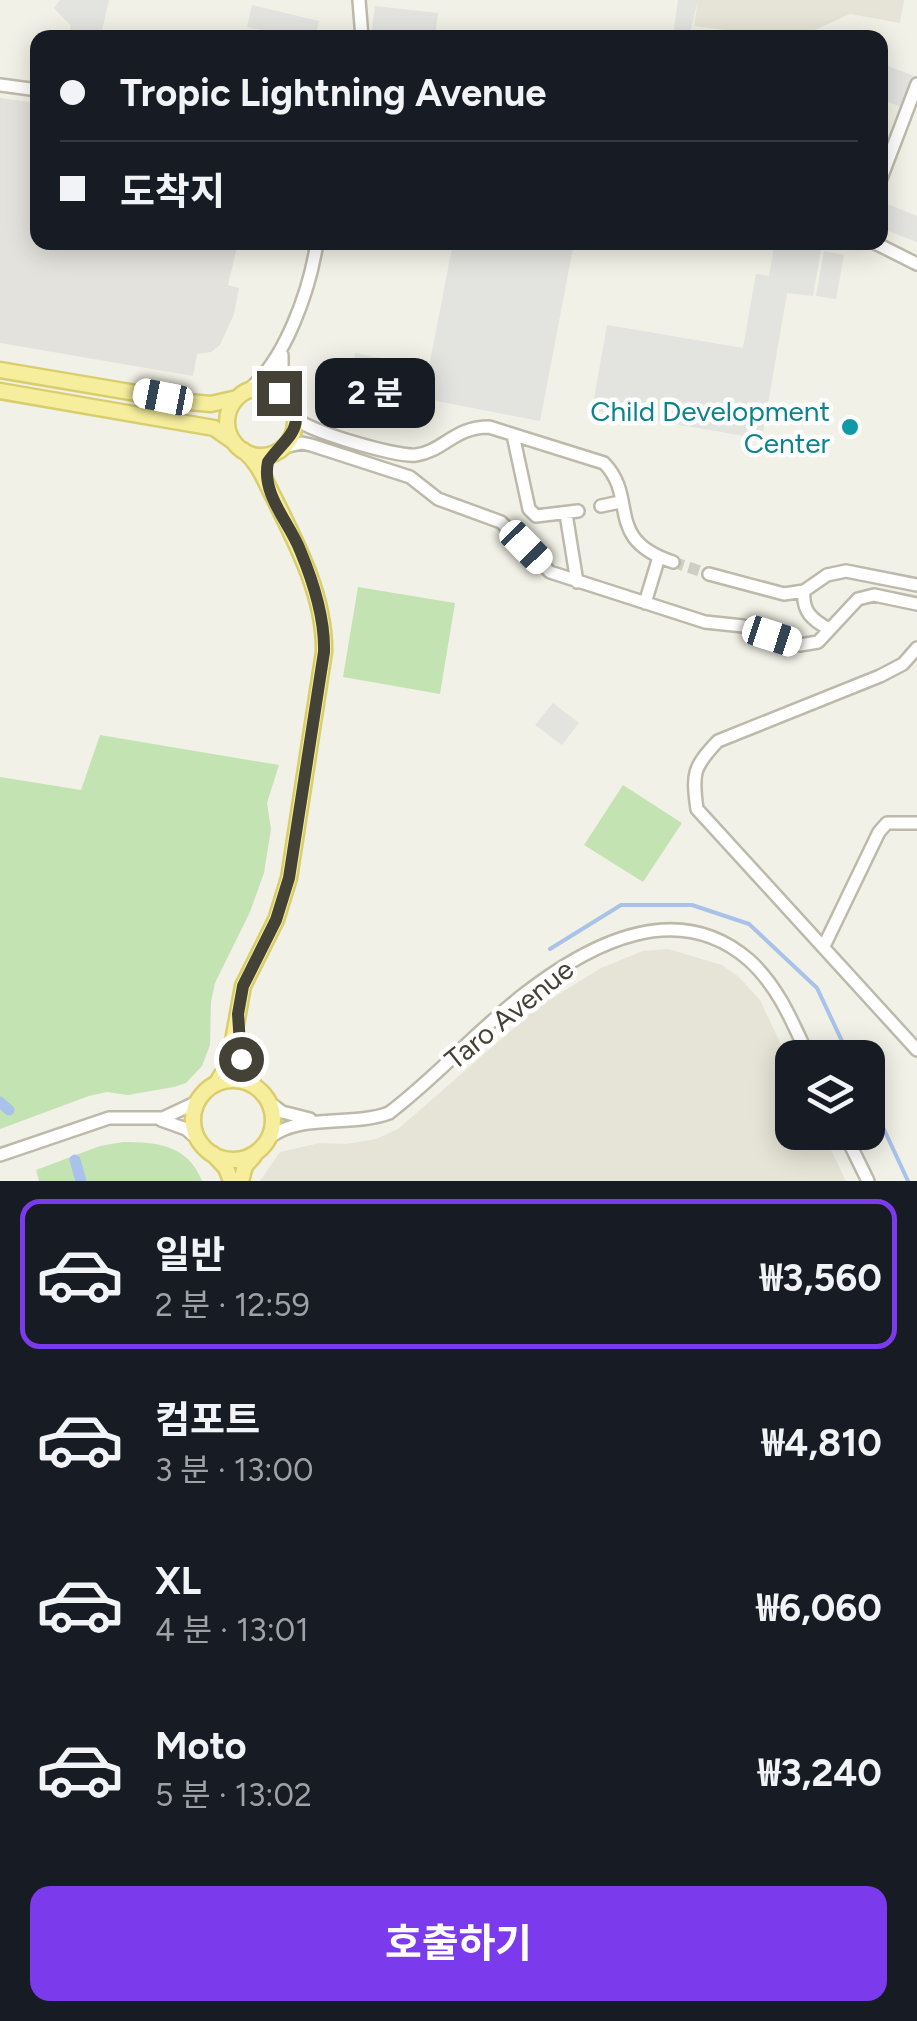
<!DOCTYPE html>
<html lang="ko">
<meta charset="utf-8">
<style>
:root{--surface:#171b24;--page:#20242c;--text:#f1f3f6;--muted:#9ea1a6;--line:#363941;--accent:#7c3aed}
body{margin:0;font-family:Figtree,"Noto Sans KR",sans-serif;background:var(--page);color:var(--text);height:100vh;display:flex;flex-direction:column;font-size:38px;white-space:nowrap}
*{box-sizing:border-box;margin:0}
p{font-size:32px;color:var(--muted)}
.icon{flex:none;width:55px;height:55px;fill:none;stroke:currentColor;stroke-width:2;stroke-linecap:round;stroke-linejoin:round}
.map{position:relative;height:1181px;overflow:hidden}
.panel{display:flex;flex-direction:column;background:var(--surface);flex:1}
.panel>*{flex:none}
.hud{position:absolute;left:30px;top:30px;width:858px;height:220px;border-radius:20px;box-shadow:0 5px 25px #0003;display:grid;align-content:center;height:220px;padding:0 30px;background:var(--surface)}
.fabs{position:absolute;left:775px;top:1040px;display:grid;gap:20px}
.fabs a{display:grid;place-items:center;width:110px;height:110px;border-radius:20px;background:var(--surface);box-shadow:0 5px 25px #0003;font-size:50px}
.end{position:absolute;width:45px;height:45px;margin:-22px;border:12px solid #444237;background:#fff;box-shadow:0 0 0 5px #fff}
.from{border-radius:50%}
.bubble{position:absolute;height:70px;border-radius:20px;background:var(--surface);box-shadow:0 5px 25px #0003;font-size:32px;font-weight:700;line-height:70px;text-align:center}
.car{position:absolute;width:30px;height:60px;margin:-30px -15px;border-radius:12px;box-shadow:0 0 8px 2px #0007;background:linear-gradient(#fff 24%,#345 0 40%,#fff 0 76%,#345 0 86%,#fff 0)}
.hud b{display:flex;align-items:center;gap:35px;height:95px;font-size:38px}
.hud b+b{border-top:2px solid var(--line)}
.hud i{width:25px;height:25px;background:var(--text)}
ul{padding:18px 0 0;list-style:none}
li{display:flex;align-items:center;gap:30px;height:150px;margin:0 20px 15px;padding:0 10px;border:5px solid transparent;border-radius:20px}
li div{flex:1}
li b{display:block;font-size:38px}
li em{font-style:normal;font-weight:700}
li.active{border-color:var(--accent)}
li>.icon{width:90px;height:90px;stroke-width:1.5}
.primary-button{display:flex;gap:20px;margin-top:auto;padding:20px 30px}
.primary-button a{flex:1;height:115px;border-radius:20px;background:var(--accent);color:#fff;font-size:40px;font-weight:700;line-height:115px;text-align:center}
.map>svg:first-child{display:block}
.residential{fill:#e5e4d6}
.industrial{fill:#e4e2dc}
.green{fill:#c4e3b3}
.parking{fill:#e3e3df}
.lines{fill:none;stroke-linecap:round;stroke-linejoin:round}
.stream{stroke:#a8c2ea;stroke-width:4}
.canal{stroke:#a8c2ea;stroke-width:11}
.minor-tunnel{stroke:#cfcec4;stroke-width:11;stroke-dasharray:11 5.5;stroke-linecap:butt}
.minor-casing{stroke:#bdbaab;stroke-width:16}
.major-casing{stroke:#d9ce6e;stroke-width:19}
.minor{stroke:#fff;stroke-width:11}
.major{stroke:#f6ee9d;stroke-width:14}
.route{stroke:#444237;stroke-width:12}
.culture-dot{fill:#0f9aa8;stroke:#fff;stroke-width:4}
.labels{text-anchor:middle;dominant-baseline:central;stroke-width:9;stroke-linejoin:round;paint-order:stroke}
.culture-label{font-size:28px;fill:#0d838f;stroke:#fff;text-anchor:end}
.street-label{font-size:28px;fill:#444237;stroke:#fff}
</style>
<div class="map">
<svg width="917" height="1181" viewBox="0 0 917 1181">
<rect width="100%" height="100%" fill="#f2f1e7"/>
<path class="residential" d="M698,0h206l-4,23 -50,-9 -51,23h-51l-1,-4 -53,-7z
M668,949l54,16 17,12 21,23 32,68v64l31,1 23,48h-586l20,-29 40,-9 26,1 30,-5 22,-10 140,-122 63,-39 42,-17z"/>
<path class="industrial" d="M0,98l37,5 1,139 200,1 -10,42 11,3 -5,26 -14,31 -9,7 -14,2 -4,22 -193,-33z"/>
<path class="green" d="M358,587l97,16 -15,91 -97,-17z
M100,735l179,30 -12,38 4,26 -7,44 -14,39 -35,71 -4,19 -1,43 -8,21 -16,17 -12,4 -46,8 -21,-3 -18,4 -89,33v-352l81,13z
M623,785l59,38 -39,59 -59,-37z
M123,1142c34,0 65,3 79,39h-163l-3,-11 64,-24z"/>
<path class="parking" d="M60,0h49l-8,35 -34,2 4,-11 -17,-18z
M678,0h20l-9,37h-16z
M252,5l67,16 -4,16h-22l-46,-10z
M375,6l63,7 -3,24h-64z
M880,63l34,13 -12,31 -22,-8z
M880,201l37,15v26l-37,-14z
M775,242l47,1 -9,53 -26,-3 -25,146 -170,-29 15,-85 136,23 13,-74 13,2z
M453,243h121l-34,178 -191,-37 6,-31 74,14z
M824,251l20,4 -8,44 -20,-3z
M553,703l26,20 -17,22 -27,-20z"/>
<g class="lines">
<path class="stream" d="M550,949l71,-44h71l57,19 68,64 33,70
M868,1095l40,86"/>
<path class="canal" d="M0,1102l9,8
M75,1160l6,21"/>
<path class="minor-tunnel" d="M673,562l36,12"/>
<g class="minor-casing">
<path id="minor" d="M359,0l3,38
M0,85l38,5
M880,181l37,-97
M873,242l44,22
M282,355v27l6,19
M247,391c38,-29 63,-102 70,-149
M295,418c13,13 101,39 121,37 28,-4 38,-28 73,-28l115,36c35,36 -1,76 69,99
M513,435l16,74 7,7 42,-5
M284,447l18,-4 9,2 99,32 28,22 63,23 49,50 155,50 38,4 57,19 18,-3 40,-43 16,-4 43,9
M601,506l19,-4
M566,514l11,68
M709,574l75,20 20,-3 23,-16 19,-4 71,14
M804,591c-2,20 8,29 25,38
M645,603l14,-46
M917,648l-14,16 -23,12 -162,65c-25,26 -26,33 -21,68l220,241
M824,946l55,-114 8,-9h30
M270,1103l12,9 28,7
M161,1120l25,9 15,13
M844,1132l24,49
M270,1137c33,-24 81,-10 119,-24 49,-37 89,-84 138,-121 64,-49 150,-94 222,-32 29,26 44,63 60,98
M0,1155l109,-37h54l34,-16"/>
</g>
<g class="major-casing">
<path id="major" d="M0,370l189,32 22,2 26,-6
M227 422a34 34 0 1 1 68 0a34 34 0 1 1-68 0Z
M0,391l214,37 20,14
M238,1040l7,31 9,14
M193 1120a40 40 0 1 1 80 0a40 40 0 1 1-80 0Z
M216,1084l13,-21 14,-77 33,-66 13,-42 35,-226c1,-55 -27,-108 -51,-156 -9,-17 -14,-33 -30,-46
M213,1154l13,14 5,13
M241,1181l4,-15 9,-10"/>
</g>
<use href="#minor" class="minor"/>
<use href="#major" class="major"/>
</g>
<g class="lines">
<path class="route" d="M241,1059l-3,-45 5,-28 33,-66 13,-42 35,-226c1,-34 -11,-71 -24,-102 -11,-28 -39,-56 -32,-88 16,-24 47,-37 11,-69"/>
</g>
<circle class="culture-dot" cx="850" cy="427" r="10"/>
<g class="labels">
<g class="culture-label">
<text x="830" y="411">Child Development<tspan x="830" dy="32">Center</tspan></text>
</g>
<g class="street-label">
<text transform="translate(509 1014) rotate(-39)">Taro Avenue</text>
</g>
</g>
</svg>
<div class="fabs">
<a><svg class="icon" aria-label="layers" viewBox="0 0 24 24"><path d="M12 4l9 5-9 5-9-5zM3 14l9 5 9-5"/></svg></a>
</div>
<i class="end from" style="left:241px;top:1059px"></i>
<i class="end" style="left:279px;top:393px"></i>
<div class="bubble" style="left:315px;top:358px;width:120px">2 분</div>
<i class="car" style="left:163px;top:397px;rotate:281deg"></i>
<i class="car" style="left:526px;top:547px;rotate:136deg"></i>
<i class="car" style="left:772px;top:636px;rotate:108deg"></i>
<div class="hud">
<b><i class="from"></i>Tropic Lightning Avenue</b>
<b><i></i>도착지</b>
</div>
</div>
<section class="panel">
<ul>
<li class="active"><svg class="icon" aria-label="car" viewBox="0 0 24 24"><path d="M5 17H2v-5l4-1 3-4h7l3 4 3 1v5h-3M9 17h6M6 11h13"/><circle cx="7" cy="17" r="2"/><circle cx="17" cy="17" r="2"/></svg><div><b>일반</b><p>2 분 · 12:59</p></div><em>₩3,560</em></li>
<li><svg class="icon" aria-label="car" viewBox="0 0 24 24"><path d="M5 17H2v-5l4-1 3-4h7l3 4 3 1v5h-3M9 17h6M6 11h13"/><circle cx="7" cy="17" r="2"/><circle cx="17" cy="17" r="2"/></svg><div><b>컴포트</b><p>3 분 · 13:00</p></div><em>₩4,810</em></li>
<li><svg class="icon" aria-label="car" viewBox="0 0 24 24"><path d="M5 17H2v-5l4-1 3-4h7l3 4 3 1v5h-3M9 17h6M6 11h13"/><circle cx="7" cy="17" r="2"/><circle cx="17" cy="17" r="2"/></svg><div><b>XL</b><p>4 분 · 13:01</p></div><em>₩6,060</em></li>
<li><svg class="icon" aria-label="car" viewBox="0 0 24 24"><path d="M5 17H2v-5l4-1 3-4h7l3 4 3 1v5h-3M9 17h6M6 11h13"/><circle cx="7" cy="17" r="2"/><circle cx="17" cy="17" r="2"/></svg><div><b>Moto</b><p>5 분 · 13:02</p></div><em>₩3,240</em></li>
</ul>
<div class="primary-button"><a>호출하기</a></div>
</section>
